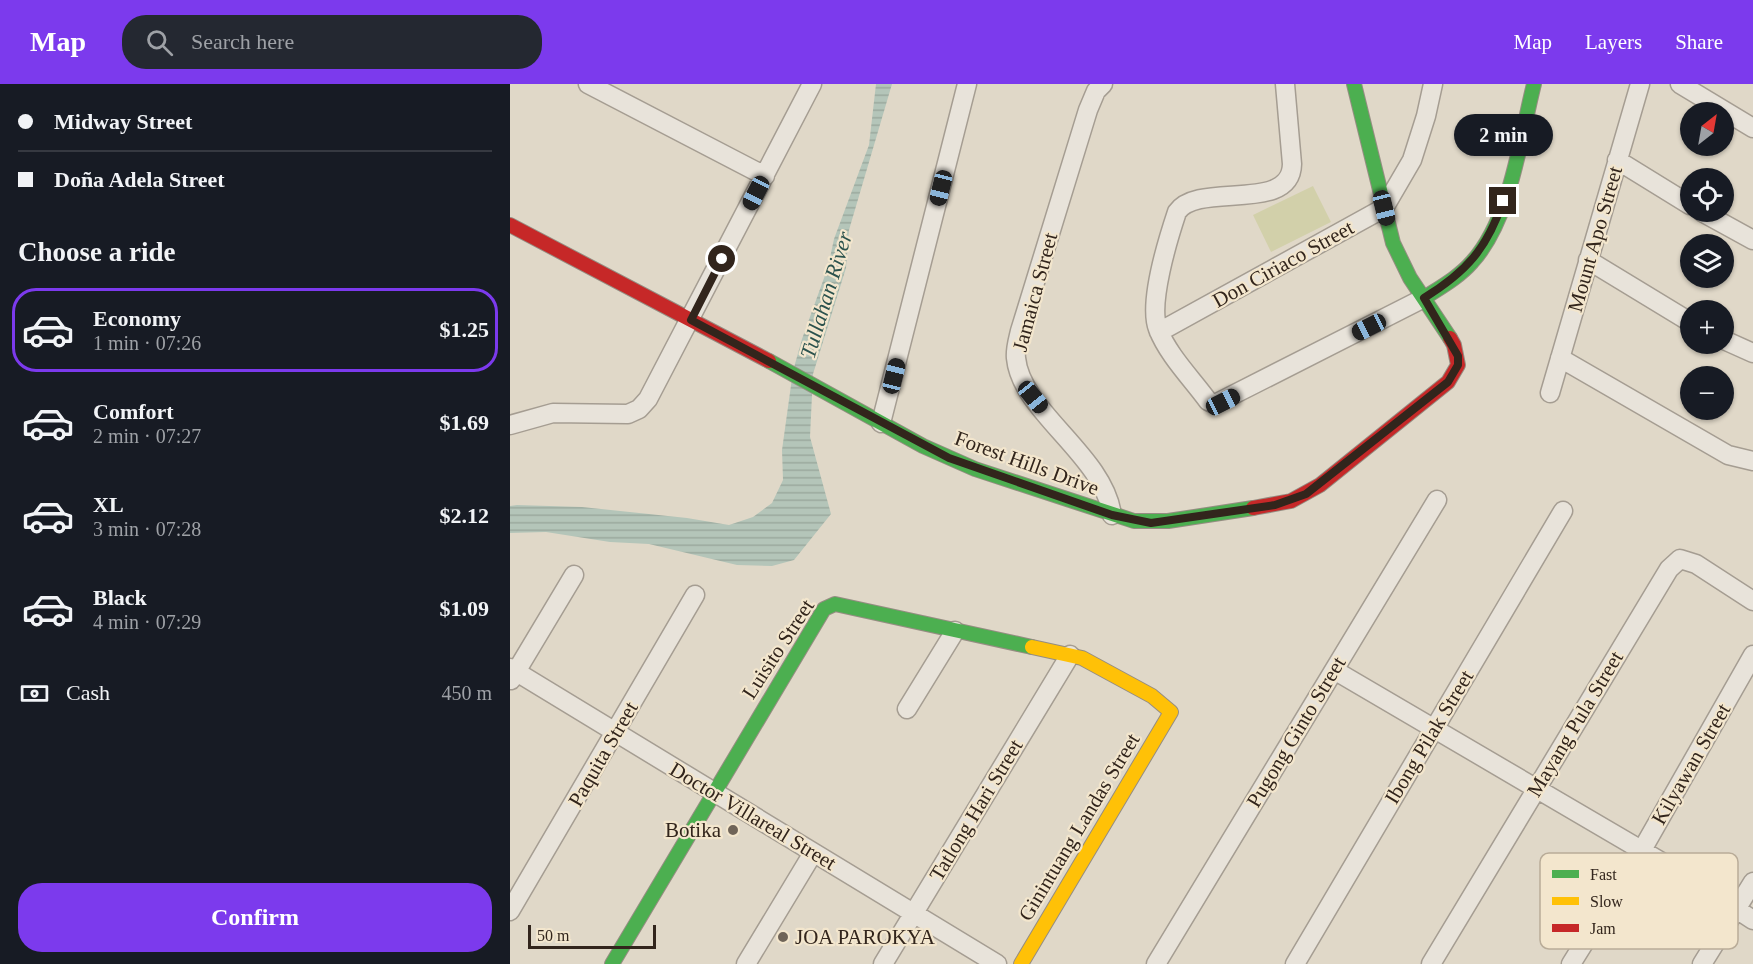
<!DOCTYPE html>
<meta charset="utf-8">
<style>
:root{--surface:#171b24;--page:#242831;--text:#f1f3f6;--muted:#9ea1a6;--line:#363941;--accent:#7c3aed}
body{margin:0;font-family:"Times New Roman",serif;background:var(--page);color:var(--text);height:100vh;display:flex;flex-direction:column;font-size:22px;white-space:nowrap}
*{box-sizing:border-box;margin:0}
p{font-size:20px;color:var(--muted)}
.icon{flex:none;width:33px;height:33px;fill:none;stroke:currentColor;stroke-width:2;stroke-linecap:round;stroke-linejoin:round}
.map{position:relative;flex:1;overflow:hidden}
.side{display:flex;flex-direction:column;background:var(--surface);width:510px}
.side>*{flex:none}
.top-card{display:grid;align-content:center;height:132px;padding:0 18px;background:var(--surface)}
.needle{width:39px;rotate:31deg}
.controls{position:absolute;left:1170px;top:18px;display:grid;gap:12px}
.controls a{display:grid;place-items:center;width:54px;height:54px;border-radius:50%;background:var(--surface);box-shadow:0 2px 4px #0004;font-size:30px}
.scale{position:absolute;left:18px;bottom:15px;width:128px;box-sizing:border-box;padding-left:6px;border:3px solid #32251c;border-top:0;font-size:16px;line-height:21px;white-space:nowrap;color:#32251c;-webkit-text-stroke:4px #f3e6cd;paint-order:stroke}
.end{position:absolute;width:27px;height:27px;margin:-14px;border:8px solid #32251c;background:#fff;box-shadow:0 0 0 3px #fff}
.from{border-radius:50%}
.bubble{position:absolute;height:42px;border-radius:21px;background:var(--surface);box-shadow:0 2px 4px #0004;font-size:20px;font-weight:700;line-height:42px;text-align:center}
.car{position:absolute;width:18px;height:36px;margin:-18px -9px;border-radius:8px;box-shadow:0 0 4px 2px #0007;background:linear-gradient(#222 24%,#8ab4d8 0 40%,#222 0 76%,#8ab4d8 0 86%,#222 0)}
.top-card b{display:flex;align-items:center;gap:21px;height:57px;font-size:22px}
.top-card b+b{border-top:2px solid var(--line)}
.top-card i{width:15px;height:15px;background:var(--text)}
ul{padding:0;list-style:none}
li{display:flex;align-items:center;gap:18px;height:84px;margin:0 12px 9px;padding:0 6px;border:3px solid transparent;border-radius:24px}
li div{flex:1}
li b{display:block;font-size:22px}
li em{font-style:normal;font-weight:700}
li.current{border-color:var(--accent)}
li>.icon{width:54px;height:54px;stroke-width:1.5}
h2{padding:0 18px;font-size:27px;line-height:72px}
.pay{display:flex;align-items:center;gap:15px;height:66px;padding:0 18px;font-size:22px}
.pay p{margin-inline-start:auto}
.action{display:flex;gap:12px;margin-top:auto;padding:12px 18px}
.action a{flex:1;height:69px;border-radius:24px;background:var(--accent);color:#fff;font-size:24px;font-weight:700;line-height:69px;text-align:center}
header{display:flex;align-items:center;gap:36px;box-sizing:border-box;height:84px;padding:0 30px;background:var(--accent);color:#fff}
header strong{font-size:28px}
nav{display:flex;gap:33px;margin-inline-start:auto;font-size:21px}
.search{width:420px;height:54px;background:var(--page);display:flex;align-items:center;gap:15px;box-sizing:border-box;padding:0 21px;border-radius:24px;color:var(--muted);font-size:22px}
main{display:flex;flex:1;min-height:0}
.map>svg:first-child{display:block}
.green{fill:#d2d0aa}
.water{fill:url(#water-rules)}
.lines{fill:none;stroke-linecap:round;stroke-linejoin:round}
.street-casing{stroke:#a59d92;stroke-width:21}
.fast-casing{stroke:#958d82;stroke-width:16}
.slow-casing{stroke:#958d82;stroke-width:16}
.jam-casing{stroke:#958d82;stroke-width:16}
.street{stroke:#e8e3da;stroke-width:18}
.fast{stroke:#4caf50;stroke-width:14}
.slow{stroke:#ffc107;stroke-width:14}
.jam{stroke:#c62828;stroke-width:14}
.route{stroke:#32251c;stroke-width:8}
.poi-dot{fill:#6f6458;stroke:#f3e6cd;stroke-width:2}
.labels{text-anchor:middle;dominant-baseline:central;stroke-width:4.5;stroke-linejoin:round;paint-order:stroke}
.street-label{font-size:21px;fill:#32251c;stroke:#f3e6cd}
.poi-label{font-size:21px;fill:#32251c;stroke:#f3e6cd;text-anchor:end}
.water-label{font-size:22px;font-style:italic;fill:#2b524d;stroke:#f3e6cd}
.key{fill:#f3e6cd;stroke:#b9ac98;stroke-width:1.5}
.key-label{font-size:16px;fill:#32251c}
</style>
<header>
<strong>Map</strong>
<div class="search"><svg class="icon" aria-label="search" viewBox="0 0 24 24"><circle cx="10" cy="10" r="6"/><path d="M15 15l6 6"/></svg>Search here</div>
<nav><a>Map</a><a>Layers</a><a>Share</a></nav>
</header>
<main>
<section class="side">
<div class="top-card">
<b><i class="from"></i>Midway Street</b>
<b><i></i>Doña Adela Street</b>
</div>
<h2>Choose a ride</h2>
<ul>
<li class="current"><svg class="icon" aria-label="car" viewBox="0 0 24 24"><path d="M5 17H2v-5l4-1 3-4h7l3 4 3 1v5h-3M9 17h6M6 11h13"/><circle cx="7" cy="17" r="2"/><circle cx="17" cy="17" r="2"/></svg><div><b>Economy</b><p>1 min · 07:26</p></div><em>$1.25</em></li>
<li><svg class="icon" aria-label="car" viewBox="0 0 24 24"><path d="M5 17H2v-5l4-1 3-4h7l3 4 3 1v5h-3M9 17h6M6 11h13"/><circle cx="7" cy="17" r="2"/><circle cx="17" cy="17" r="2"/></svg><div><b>Comfort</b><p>2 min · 07:27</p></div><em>$1.69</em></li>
<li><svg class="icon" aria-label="car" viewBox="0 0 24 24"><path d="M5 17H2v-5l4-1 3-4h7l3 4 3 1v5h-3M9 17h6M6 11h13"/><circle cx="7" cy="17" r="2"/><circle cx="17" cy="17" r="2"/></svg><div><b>XL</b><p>3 min · 07:28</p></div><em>$2.12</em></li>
<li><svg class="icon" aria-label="car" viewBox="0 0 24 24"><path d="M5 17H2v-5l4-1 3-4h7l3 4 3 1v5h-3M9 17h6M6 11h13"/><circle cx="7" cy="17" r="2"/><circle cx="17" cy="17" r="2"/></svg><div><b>Black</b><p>4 min · 07:29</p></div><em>$1.09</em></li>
</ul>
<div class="pay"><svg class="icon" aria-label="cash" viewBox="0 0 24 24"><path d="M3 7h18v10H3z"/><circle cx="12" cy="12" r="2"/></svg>Cash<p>450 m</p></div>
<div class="action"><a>Confirm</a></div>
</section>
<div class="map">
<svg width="1243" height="880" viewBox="0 0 1243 880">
<defs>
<pattern id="water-rules" width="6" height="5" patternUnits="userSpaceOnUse" patternTransform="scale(1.5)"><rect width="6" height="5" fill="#b4c5b9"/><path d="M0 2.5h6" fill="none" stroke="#9ba99e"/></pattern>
</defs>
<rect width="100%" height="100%" fill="#e0d8c8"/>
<path class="green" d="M803,102l18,36 -60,30 -18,-37z"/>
<path class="water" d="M366,0h16l-43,146 -3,38 -33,106 -3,63 21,77 -37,46 -22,6 -35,-1 -88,-21 -39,-2 -64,-10 -36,1v-27l7,-1 65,2 105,11 42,7 24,-8 19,-14 11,-23 -1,-30 11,-79 9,-32 26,-72 6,-28 35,-94z"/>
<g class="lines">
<g class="street-casing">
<path id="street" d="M78,0l177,92
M593,0l-7,7 -8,19 -68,221c-2,9 -5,18 -4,27 5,54 88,97 96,157
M775,0l7,80c-1,50 -94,17 -115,48 -9,27 -29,92 -19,117 10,26 34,50 50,72l7,3 209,-106
M1170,0l73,44
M1107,76l73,45
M1192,128l51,28
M1078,176l102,62
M649,248l225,-124 28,-48 14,-44 7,-32
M1214,256l29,13
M1050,274l168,97 25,6
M1040,309l90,-309
M371,339l86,-339
M0,341l43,-12 75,1 11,-5 9,-10 164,-315
M0,584l487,296
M824,586l355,208 64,42
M1,596l63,-105
M397,625l48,-78
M0,827l185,-316
M236,880l67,-111
M373,880l187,-309
M646,880l281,-464
M785,880l268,-453
M921,880l238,-395 11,-10 16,5 57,37
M1061,880l71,-114 111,-195
M1192,880l51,-82"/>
</g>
<g class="fast-casing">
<path id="fast" d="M844,0l39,159 17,35 40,60
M914,214c17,-11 35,-21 48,-36 39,-43 48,-123 62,-178
M259,277l154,85 52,23 159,52h34l85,-13
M102,880l212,-355 11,-5 197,43"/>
</g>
<g class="slow-casing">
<path id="slow" d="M511,880l150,-252 -19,-16 -70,-38 -50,-11"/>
</g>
<g class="jam-casing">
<path id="jam" d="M0,141l259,136
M743,424l38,-7 29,-16 128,-103 10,-17 -4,-20 -4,-7"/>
</g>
<use href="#street" class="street"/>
<use href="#fast" class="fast"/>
<use href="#slow" class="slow"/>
<use href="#jam" class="jam"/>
</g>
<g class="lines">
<path class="route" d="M212,175l-31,61 258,138 163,57 39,8 124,-18 31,-11 142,-112 10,-17v-9l-34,-58c42,-26 63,-49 79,-97"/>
</g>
<g class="poi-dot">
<circle cx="223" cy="746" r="6"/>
<circle cx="273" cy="853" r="6"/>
</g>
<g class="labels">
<g class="street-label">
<text transform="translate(1085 155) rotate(-74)">Mount Apo Street</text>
<text transform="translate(773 180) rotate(-29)">Don Ciriaco Street</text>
<text transform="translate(525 208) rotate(-75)">Jamaica Street</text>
<text transform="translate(517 379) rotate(20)">Forest Hills Drive</text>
<text transform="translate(268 565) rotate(-57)">Luisito Street</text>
<text transform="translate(1065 640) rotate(-59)">Mayang Pula Street</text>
<text transform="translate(786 648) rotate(-59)">Pugong Ginto Street</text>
<text transform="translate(919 653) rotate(-59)">Ibong Pilak Street</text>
<text transform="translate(93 670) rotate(-60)">Paquita Street</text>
<text transform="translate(1181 680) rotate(-60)">Kilyawan Street</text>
<text transform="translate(466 726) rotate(-59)">Tatlong Hari Street</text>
<text transform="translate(243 732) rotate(31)">Doctor Villareal Street</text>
<text transform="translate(569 743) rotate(-59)">Ginintuang Landas Street</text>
</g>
<g class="poi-label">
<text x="211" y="746">Botika</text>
<text x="285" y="853" text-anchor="start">JOA PAROKYA</text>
</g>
<g class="water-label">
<text transform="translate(316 211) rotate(-73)">Tullahan River</text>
</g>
</g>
<rect x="1030" y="769" width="198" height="96" rx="9" class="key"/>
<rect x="1042" y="786" width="27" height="8" fill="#4caf50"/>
<rect x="1042" y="813" width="27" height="8" fill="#ffc107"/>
<rect x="1042" y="840" width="27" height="8" fill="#c62828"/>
<g class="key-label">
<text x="1080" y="796">Fast</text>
<text x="1080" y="823">Slow</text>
<text x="1080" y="850">Jam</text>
</g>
</svg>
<div class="controls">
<a><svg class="needle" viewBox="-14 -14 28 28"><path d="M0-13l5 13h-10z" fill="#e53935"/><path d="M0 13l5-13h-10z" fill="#9ea1a6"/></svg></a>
<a><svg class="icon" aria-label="locate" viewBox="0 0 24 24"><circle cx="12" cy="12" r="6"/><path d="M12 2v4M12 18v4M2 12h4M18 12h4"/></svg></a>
<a><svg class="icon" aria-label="layers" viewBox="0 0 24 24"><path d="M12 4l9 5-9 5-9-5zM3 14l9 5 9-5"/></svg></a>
<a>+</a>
<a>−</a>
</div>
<div class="scale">50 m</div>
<i class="end from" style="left:212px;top:175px"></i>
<i class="end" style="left:993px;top:117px"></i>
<div class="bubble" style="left:944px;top:30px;width:99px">2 min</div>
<i class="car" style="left:431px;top:104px;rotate:194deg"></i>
<i class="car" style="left:246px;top:109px;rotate:207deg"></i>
<i class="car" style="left:874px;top:124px;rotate:166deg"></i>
<i class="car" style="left:859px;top:243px;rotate:243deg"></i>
<i class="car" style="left:384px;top:292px;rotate:14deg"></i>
<i class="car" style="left:523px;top:313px;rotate:141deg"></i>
<i class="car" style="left:713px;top:318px;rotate:63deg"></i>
</div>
</main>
